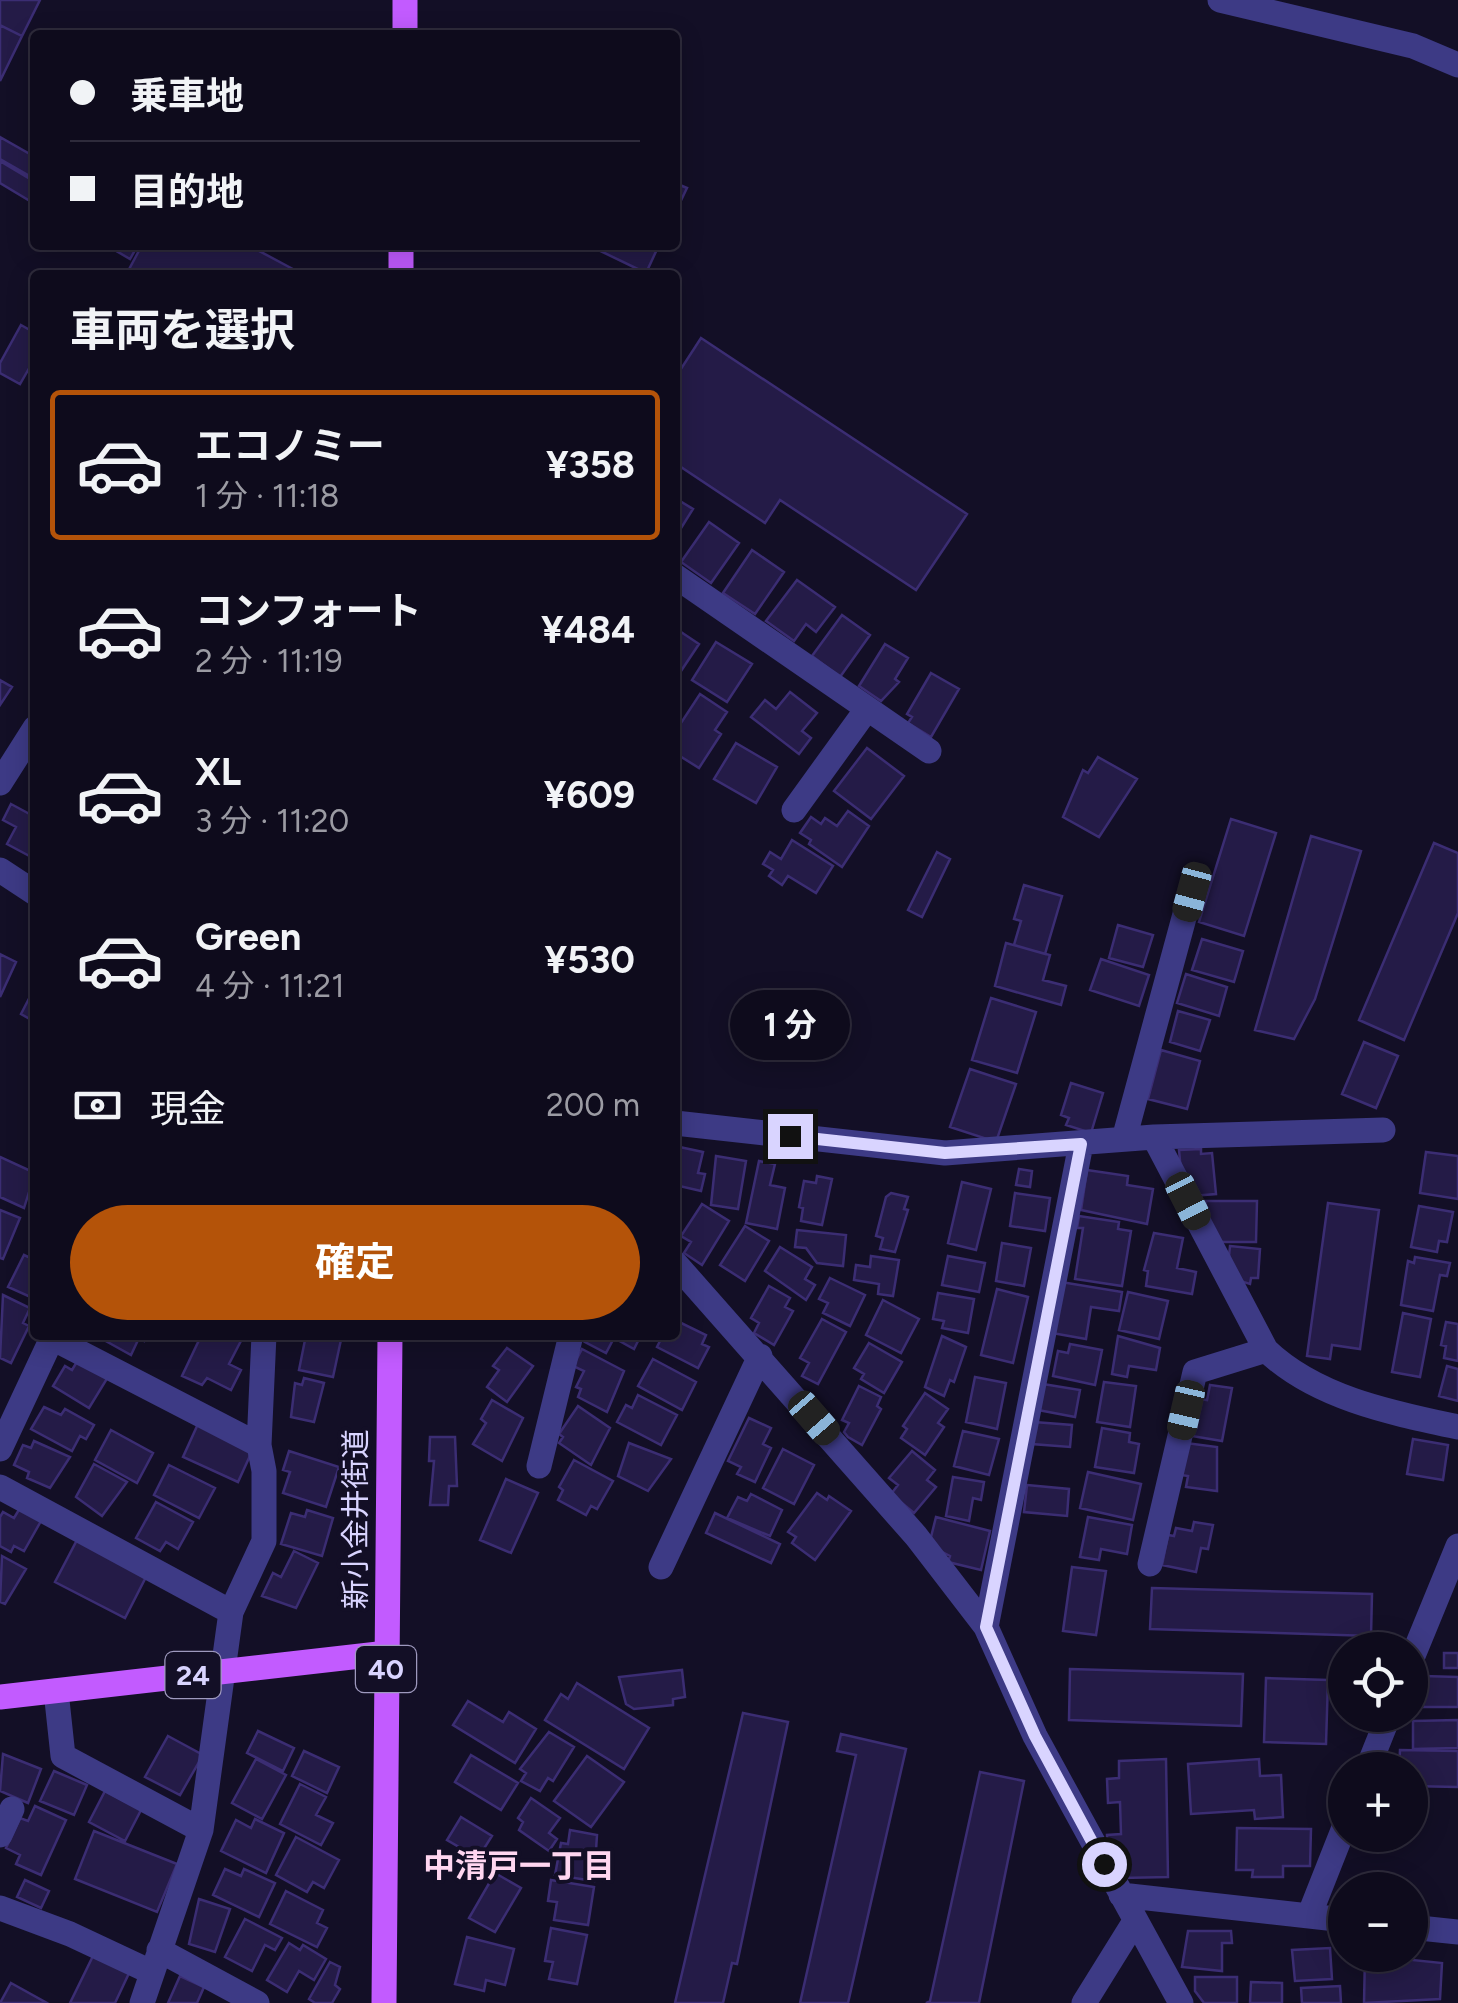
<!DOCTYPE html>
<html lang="ja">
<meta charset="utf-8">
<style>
:root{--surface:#0e0b1c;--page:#171425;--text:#f1f3f6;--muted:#9b9ba3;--line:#2e2b3b;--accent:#b45309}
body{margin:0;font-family:Figtree,"Noto Sans JP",sans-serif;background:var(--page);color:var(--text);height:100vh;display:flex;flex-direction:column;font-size:38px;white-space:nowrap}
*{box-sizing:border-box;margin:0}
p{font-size:32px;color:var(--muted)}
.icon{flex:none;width:55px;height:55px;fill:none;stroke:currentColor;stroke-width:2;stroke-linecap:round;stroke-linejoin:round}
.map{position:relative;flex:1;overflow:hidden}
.details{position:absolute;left:30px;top:270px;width:650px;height:1070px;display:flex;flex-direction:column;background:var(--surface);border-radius:10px;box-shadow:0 5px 25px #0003,0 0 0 2px var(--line)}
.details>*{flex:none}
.hud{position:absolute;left:30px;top:30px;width:650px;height:220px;border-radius:10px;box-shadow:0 5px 25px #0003,0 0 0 2px var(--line);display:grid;align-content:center;height:220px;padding:0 40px;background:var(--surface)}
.controls{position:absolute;left:1328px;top:1632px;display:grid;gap:20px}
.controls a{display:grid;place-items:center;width:100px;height:100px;border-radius:50%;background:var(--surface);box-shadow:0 5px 25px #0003,0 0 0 2px var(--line);font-size:50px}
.end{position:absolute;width:45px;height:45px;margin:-22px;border:12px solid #d9d4ff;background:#111;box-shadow:0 0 0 5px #111}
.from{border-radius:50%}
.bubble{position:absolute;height:70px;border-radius:35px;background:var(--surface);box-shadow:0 5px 25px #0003,0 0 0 2px var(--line);font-size:32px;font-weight:700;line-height:70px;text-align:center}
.car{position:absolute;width:30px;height:60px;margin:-30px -15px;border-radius:12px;box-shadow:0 0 8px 2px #0007;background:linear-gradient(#222 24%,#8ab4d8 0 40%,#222 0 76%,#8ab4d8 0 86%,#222 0)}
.hud b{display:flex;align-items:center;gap:35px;height:95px;font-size:38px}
.hud b+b{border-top:2px solid var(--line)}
.hud i{width:25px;height:25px;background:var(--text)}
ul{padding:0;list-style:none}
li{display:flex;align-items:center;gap:30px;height:150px;margin:0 20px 15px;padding:0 20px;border:5px solid transparent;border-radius:10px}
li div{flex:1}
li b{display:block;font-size:38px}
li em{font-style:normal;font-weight:700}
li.selected{border-color:var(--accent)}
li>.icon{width:90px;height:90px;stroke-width:1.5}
h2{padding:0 40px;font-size:45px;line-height:120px}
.pay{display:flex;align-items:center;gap:25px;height:110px;padding:0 40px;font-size:38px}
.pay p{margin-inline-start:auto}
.button{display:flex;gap:20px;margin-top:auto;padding:20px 40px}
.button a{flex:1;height:115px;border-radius:60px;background:var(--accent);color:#fff;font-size:40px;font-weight:700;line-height:115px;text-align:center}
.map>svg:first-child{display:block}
.building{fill:#241b47;stroke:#3b2d73;stroke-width:2.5}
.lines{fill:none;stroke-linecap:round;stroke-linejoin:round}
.minor{stroke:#3d3a85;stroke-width:25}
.major{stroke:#c25bff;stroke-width:25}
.route{stroke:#d9d4ff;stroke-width:12}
.labels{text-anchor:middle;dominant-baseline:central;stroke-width:8;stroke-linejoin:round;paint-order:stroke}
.shield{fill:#130f26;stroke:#9e99be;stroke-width:2.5}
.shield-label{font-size:28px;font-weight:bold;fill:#d9d4ff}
.street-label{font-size:30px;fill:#d9d4ff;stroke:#130f26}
.neighbourhood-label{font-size:32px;font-weight:bold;fill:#ffd6f0;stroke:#130f26}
</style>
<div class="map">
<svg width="1458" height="2003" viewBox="0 0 1458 2003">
<rect width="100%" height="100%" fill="#130f26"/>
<path class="building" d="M0,0h40l-18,36 -22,-11z
M0,25l22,11 -22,45z
M0,137l35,20v22l-35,-20z
M0,161l35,21v22l-35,-21z
M675,183l12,5 -12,25z
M106,245h32l-8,14z
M142,245h106l56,30h-178z
M588,245h71l-13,28z
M21,325l14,8v25l-15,26 -20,-11v-10z
M701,338l266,176 -51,76 -136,-90 -15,23 -90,-60v-85z
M675,498l18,11 -15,24 -3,-1z
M709,522l30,21 -28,40 -30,-21z
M752,550l32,22 -29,42 -32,-21z
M797,580l38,27 -19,25 -10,-8 -12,17 -28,-20z
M842,615l28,20 -30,42 -28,-21z
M675,628l24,16 -24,36z
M716,642l36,22 -25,38 -35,-22z
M885,644l23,14 -13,21 4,3 -18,19 -22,-15z
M931,673l28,16 -28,48 -23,-14 4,-6 -5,-3z
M0,680l12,7 -12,18z
M790,692l27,21 -15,18 9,7 -12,16 -48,-37 14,-17 11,9z
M700,694l27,18 -12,18 6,4 -22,34 -24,-15v-21z
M736,743l41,24 -21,36 -42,-24z
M867,748l37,28 -33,43 -37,-28z
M1098,757l39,22 -38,58 -36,-20 20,-47 5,3z
M11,804l24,13v42l-28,-15 9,-17 -13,-7z
M848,811l21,15 -27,41 -33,-23 2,-4 -11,-7 11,-16 10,7 4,-6 12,8z
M1231,819l45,14 -32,103 -45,-14z
M1311,836l50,15 -46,148 -21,40 -39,-9z
M792,840l41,26 -17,27 -28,-17 -6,9 -13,-9 4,-6 -10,-6 7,-12 11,7z
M1434,843l24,10v60l-54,127 -45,-20z
M937,852l13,7 -28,58 -14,-7z
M1024,885l38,11 -17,58 -31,-9 7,-24 -7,-2z
M1118,925l35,10 -10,32 -34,-9z
M1202,939l41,12 -9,31 -42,-12z
M1006,943l44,12 -7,25 23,6 -5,19 -66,-19z
M0,954l16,8 -16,35z
M1101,959l48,16 -10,31 -49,-16z
M1186,974l41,13 -8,29 -42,-13z
M35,987v35l-14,-8z
M991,998l45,14 -19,61 -45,-13z
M1178,1011l32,9 -10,31 -30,-9z
M1364,1042l34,14 -22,52 -34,-14z
M1161,1050l39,11 -13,48 -39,-10z
M970,1069l46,15 -20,58 -46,-15z
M1071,1083l32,10 -12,40 -25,-8 3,-7 -8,-3z
M675,1146l28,6 -5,21 7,1 -4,17 -26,-6z
M1201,1149v5l11,-1 4,41 -24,2 -10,-14 -3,-32z
M1426,1152l32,4v43l-38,-6z
M716,1156l30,5 -8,48 -27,-4z
M0,1157l35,16 -11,35 -24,-11z
M759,1161l16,3 -5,21 15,3 -8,41 -31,-6z
M1019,1169l13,2 -2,16 -14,-2z
M1087,1170l41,6 -1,9 26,4 -6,35 -66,-14z
M817,1176l15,3 -10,46 -21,-4 2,-13 -4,-1 5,-26 12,2z
M962,1182l29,7 -15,61 -28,-7z
M891,1193l17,4 -4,12 4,1 -13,42 -15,-3 3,-11 -7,-2 10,-39z
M1015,1193l35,5 -5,33 -35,-5z
M1206,1201h51l-1,41h-35l-16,-11z
M1328,1203l51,7 -19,139 -28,-4 -2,14 -23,-3z
M702,1204l27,17 -27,44 -18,-12 7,-11 -10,-6z
M1419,1206l34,6 -6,30 -8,-1 -2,11 -26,-5z
M0,1210l20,8 -17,41 -3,-1z
M1079,1216l40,6 -1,7 13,2 -9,55 -47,-7 8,-51h-6z
M745,1226l24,15 -24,40 -25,-16z
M797,1230l49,5 -3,31 -26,-3 -11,-15 -11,-1z
M1154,1233l29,5 -6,30 19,4 -4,22 -46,-8 2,-15 -4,-1z
M1002,1243l29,5 -7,38 -28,-5z
M1230,1246l30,3 -2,29h-7l-1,6 -23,-7z
M780,1247l32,20 -7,12 10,6 -9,15 -41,-29z
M24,1255l11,5v39l-27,-12z
M871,1256l28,4 -6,36 -15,-2 1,-10 -25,-4 2,-15 14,2z
M948,1256l37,7 -6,29 -37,-7z
M1415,1257l35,6 -3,13 -7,-1 -7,36 -32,-6 7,-44 6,2z
M830,1278l35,17 -15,31 -27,-13 5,-10 -9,-4z
M1061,1282l61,10 -3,19 -28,-4 -5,32 -34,-6z
M769,1286l21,12 -5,9 8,4 -19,34 -20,-12 5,-10 -8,-5z
M997,1289l31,8 -15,66 -32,-8z
M1128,1292l40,9 -9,38 -40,-9z
M938,1293l36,6 -6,34 -26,-5 2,-7 -11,-2z
M3,1295l27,13 -7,15 6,3 -18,37 -11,-5z
M883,1300l36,19 -18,34 -35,-18z
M1403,1313l28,6 -11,58 -28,-5z
M822,1319l24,13 -28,52 -16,-8 7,-13 -9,-5z
M677,1321l29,14 -4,9 7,3 -11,21 -41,-21 6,-12h12z
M1446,1322l12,2v37l-14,-3 2,-12 -5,-1z
M95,1335h51l-2,6 -5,-3 -8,17z
M211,1335h33l-15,29 12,6 -10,20 -24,-12 -5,7 -20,-9 19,-40 8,4z
M306,1335h36l-9,42 -34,-7z
M590,1335h51l-7,14 -20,-11 -8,15 -21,-11z
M942,1336l24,11 -12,35 -4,-2 -6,16 -19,-9z
M1118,1336l42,12 -4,22 -27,-4 -2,11 -15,-3z
M869,1343l33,19 -18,31 -23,-14 3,-5 -10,-6z
M1070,1344l32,6 -7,35 -42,-9 5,-25 10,2z
M507,1348l26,18 -26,36 -20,-15 12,-17 -6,-4z
M582,1349l42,22 -17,41 -29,-15 3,-8 -5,-2 8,-16 -11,-5z
M653,1359l43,23 -14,28 -44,-24z
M78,1360l30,17 -19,31 -36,-22 12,-20 7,4z
M1447,1366l11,3v32l-19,-5z
M975,1377l31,6 -9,46 -31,-7z
M304,1378l20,5 -10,39 -23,-5 4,-34 7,2z
M1104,1382l32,4 -6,41 -33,-5z
M1043,1384l37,6 -5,27 -37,-7z
M1210,1385l22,3 -10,53 -36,-6 7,-37 14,2z
M859,1386l22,11 -4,9 4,3 -19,36 -14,-8 -4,-5 5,-9 -7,-3z
M925,1393l23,16 -10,14 6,4 -19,28 -24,-17 6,-9 -4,-3z
M638,1395l39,20 -16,30 -44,-23 9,-17 6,3z
M492,1400l31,18 -21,43 -29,-17 13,-21 -5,-4z
M578,1406l32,22 -19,37 -32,-22 4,-6 -4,-3z
M44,1407l17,8 4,-6 29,16 -8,14 -6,-3 -8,15 -41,-22z
M749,1418l22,10 -8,16 8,4 -16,34 -18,-8 4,-7 -13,-6z
M1034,1422l38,3 -2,22 -38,-3z
M198,1424l55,25 -15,33 -55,-25z
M1102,1428l28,5 -1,9 10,2 -5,29 -39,-6z
M111,1430l42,23 -16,30 -42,-23z
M963,1431l36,8 -10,36 -35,-9z
M430,1437h25l2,49h-8l-1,19h-18l4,-44h-5z
M1413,1439l35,6 -5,35 -36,-6z
M34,1441l36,16 -20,31 -23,-10 2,-6 -15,-7 9,-20 8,3z
M629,1443l42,16 -23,32 -30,-15z
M1186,1443l31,4v44l-31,-4 2,-11 -7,-1z
M783,1449l31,16 -20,39 -31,-16z
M289,1451l50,16 -13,40 -43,-14 7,-21 -7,-2z
M912,1451l23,19 -8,10 9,7 -22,26 -23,-19 7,-9 -9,-7z
M574,1460l39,21 -16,28 -6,-3 -5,9 -28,-15 5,-10 -4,-3z
M94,1464l33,18 -25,34 -26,-19z
M169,1465l46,23 -16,30 -45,-23z
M1088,1472l53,12 -8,36 -53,-12z
M953,1477l31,5 -3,18 -8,-2 -4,23 -23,-5z
M506,1479l32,14 -27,60 -31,-13z
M1027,1485l42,4 -2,27 -43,-4z
M817,1493l10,7 2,-4 22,15 -36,49 -23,-17 4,-6 -8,-5z
M751,1494l31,16 -12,26 -43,-18 11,-21 9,4z
M156,1502l37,20 -15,27 -12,-7 -6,9 -24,-13z
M20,1508l21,13 -17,30 -10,-5 -3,6 -11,-6v-29l3,-5 11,6z
M307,1510l26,8 -11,38 -41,-12 10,-31 14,4z
M715,1513l65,31 -9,19 -65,-30z
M936,1517l54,14 -9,39 -33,-8 2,-6 -21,-11z
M1088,1517l44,8 -5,29 -26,-5 -2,11 -19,-3z
M1194,1522l19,3 -5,24 -7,-1 -5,24 -34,-7 6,-30 6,1 2,-8 16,3z
M77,1540l70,35 -22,43 -70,-36z
M294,1551l24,12 -22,45 -34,-12 11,-23 8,4z
M2,1556l24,13 -21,35 -5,-2z
M1072,1567l34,4 -10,64 -33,-4z
M1152,1588l220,6 -1,42 -221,-7z
M1444,1653h14v15h-14z
M1070,1669l173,5 -2,52 -172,-6z
M682,1670l3,27 -12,2v6l-39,4 -8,-5 -7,-27z
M1423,1676l35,1v30h-35z
M1266,1678l62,2 -2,64 -62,-2z
M577,1683l72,45 -25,41 -79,-49 16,-26 7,5z
M468,1701l35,21 6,-10 27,17 -21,34 -62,-38z
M743,1713l45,9 -51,242 -5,-1 -9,40h-48z
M1458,1720v28l-45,1v-28z
M258,1731l36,17 -11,23 -36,-18z
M549,1732l25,15 -21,34 -5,-3 -8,13 -19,-10 5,-8 -6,-4z
M841,1734l65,15 -58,254h-48l56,-248 -19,-4z
M168,1736l35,19 -23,40 -35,-18z
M1400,1750l58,1v36l-48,-1v-16h-11z
M304,1751l35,16 -12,26 -35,-17z
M3,1754l38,15 -13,34 -28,-12z
M471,1755l47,28 -17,27 -46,-28z
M587,1756l37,26 -33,45 -37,-26z
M256,1759l30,16 -24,44 -30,-16z
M1166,1759l2,118 -47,1v-19l-13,1 -1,-25 14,-1 -1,-32 -12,1 -1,-24 12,-1v-17z
M1259,1759l1,17 21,-1 2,42 -28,2 -1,-9 -63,4 -3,-50z
M54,1771l33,14 -13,30 -34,-14z
M980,1772l44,9 -45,222h-53l4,-2z
M300,1784l26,13 -10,18 17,8 -12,22 -41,-21z
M105,1791l36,19 -16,31 -36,-19z
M531,1798l29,20 -11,15 8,6 -8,12 -30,-21 4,-8 -5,-4z
M35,1806l31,14 -25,55 -25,-11 4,-9 -14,-7 14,-30 8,3z
M461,1817l31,19 -14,22 -31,-18z
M255,1819l29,14 -18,40 -45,-22 15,-31 15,8z
M1237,1828l74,1 -1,37h-27v11h-31l1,-7h-17z
M570,1830l27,5 -3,46 -39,-6 6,-32 7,1z
M94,1831l83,33 -20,48 -82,-33z
M296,1837l43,23 -15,28 -11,-6 -6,10 -31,-17z
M225,1869l16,7 3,-7 31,14 -16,34 -46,-22z
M495,1873l26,15 -26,44 -26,-14z
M25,1880l24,11 -8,17 -24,-11z
M551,1880l43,7 -6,38 -34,-5 3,-18 -9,-1z
M286,1891l37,19 -6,13 10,5 -10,19 -47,-23z
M199,1899l31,10 -15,43 -26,-8z
M245,1919l37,19 -7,12 -10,-5 -13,26 -27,-14z
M551,1928l36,7 -10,49 -28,-5 4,-17 -8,-1z
M1188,1931h43l1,12h-10v28l-40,-4z
M467,1937l47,12 -9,36 -19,-5 -2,11 -29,-7z
M289,1943l11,7 3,-5 23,14 -12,21 -15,-9 -12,21 -20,-12z
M1330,1948l2,31 -37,2 -3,-31z
M94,1954l36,17 -15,32h-45z
M1365,1955l77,8 -2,36 -76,4z
M330,1962l10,5 -5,18 5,4 -8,14h-17l-6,-4z
M180,1976l24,11 -7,16h-29z
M1195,1977h42v26h-33l-9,-12z
M1251,1982l31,1v20h-32z
M11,1983l36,20h-47z
M1340,1986l1,17h-39l-1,-15z"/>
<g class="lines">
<path class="minor" d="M1220,0l193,46 45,19
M675,576l254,175
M0,783l35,-55
M794,810l73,-101
M0,870l35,23
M675,1123l270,30 209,-16 229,-7
M1154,1137l112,213c50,48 126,63 192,77
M1124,1139l67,-247
M675,1263l241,273 70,91 49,109 146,267
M0,1449l52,-111 207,107
M539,1466l32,-131
M0,1487l231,125
M1150,1564l45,-192 71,-22
M661,1567l99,-211
M986,1627l95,-483
M1410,1663l48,-117
M56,1691l7,65 138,74
M1367,1770l22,-55
M0,1835l12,-26
M1121,1895l224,25
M0,1908l70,26 81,38
M1309,1916l36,-91
M1410,1927l48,5
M159,1950l98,53
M142,2003l59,-173 30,-218 33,-71v-70l-5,-26 5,-110
M1084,2003l51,-82"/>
<path class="major" d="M405,35v-35
M401,275v-30
M0,1697l387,-44
M384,2003l6,-668"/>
</g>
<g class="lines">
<path class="route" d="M790,1136l155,17 136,-9 -95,483 49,109 69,128"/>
</g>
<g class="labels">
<g class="shield">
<rect x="356" y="1646" width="60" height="46" rx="8"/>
<rect x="165.5" y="1652" width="55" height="46" rx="8"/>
</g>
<g class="shield-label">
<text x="386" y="1669">40</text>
<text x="193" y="1675">24</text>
</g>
<g class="street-label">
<text transform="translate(355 1519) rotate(-90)">新小金井街道</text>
</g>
<g class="neighbourhood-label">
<text x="519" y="1866">中清戸一丁目</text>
</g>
</g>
</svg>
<div class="controls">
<a><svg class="icon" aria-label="locate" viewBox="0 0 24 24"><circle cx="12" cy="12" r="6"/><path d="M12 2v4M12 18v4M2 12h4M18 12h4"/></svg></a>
<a>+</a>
<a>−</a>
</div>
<i class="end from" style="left:1104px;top:1864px"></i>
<i class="end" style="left:790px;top:1136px"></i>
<div class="bubble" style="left:730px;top:990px;width:120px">1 分</div>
<i class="car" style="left:1192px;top:892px;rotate:195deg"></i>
<i class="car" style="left:1188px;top:1201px;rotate:153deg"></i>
<i class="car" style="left:1186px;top:1410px;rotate:193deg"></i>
<i class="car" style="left:814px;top:1418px;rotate:139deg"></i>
<div class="hud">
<b><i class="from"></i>乗車地</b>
<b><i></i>目的地</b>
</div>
<section class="details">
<h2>車両を選択</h2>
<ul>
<li class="selected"><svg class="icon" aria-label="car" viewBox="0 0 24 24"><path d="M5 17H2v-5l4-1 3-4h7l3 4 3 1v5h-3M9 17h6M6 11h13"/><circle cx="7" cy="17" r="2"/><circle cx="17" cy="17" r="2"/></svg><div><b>エコノミー</b><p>1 分 · 11:18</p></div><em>¥358</em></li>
<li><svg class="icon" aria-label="car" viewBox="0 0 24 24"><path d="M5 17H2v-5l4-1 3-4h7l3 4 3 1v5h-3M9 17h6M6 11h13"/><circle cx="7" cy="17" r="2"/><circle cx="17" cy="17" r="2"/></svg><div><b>コンフォート</b><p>2 分 · 11:19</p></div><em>¥484</em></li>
<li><svg class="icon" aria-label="car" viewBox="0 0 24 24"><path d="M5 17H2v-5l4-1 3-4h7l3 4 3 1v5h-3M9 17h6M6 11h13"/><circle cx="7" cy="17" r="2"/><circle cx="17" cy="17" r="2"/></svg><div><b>XL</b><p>3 分 · 11:20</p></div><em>¥609</em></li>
<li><svg class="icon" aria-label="car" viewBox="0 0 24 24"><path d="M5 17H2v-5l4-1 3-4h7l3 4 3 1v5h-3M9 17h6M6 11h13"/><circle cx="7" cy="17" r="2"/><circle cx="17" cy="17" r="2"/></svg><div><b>Green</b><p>4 分 · 11:21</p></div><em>¥530</em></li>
</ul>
<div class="pay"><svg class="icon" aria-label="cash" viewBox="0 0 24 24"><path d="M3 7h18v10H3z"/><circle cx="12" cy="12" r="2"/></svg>現金<p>200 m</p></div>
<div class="button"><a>確定</a></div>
</section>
</div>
